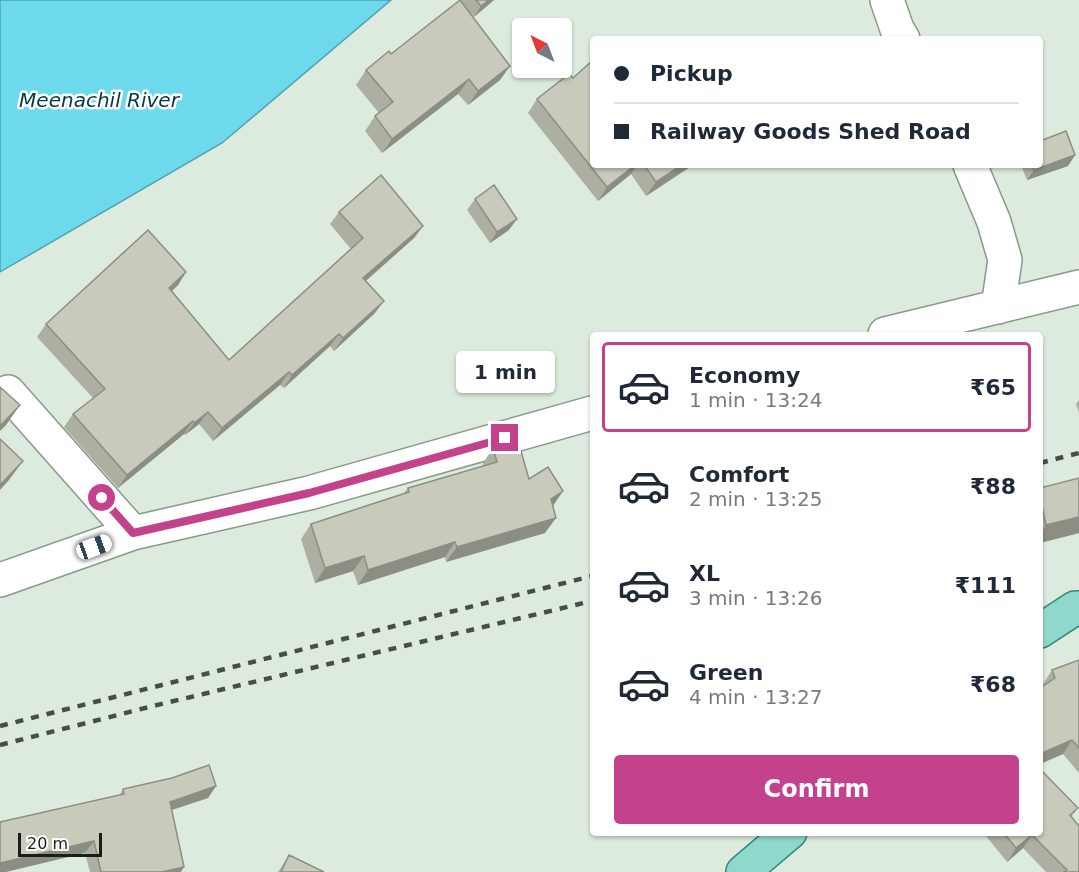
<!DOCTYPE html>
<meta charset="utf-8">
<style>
:root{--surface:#fff;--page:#f2f2f3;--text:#1f2937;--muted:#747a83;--line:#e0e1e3;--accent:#c3428b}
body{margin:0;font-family:"DejaVu Sans",sans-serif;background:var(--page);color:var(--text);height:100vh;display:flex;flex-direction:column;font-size:22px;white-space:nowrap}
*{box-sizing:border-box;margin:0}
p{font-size:20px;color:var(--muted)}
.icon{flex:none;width:33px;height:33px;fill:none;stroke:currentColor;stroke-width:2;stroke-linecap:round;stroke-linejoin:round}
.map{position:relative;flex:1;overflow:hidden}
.drawer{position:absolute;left:590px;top:332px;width:453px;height:504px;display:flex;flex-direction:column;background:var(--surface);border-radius:6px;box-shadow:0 2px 4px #0004}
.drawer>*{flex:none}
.top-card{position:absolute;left:590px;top:36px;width:453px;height:132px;border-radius:6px;box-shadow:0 2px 4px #0004;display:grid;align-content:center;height:132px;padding:0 24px;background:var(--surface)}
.needle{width:39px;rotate:318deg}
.fabs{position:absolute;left:512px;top:18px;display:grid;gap:12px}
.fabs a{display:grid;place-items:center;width:60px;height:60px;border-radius:6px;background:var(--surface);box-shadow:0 2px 4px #0004;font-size:30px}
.scale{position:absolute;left:18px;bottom:15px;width:84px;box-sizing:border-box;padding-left:6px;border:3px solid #181d19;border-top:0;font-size:16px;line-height:21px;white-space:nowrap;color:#181d19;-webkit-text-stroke:4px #fff;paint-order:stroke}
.end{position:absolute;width:27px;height:27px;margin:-14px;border:8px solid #c3428b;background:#fff;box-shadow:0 0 0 3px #fff}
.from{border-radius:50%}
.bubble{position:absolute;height:42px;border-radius:6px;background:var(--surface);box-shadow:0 2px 4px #0004;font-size:20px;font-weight:800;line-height:42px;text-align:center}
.car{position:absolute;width:18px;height:36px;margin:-18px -9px;border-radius:8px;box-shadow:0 0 4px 2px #0007;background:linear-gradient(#fff 24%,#345 0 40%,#fff 0 76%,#345 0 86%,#fff 0)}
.top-card b{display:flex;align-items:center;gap:21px;height:57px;font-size:22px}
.top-card b+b{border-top:2px solid var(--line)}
.top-card i{width:15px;height:15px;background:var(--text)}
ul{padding:10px 0 0;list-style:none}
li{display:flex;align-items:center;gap:18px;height:90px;margin:0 12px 9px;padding:0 12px;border:3px solid transparent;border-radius:6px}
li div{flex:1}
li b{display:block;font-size:22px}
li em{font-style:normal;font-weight:800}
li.active{border-color:var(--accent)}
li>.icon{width:54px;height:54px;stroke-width:1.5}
.action{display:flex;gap:12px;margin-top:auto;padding:12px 24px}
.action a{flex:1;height:69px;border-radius:6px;background:var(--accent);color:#fff;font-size:24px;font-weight:800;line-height:69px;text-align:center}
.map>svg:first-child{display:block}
.water{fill:#6cd9ec;stroke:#53a1ad;stroke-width:1.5}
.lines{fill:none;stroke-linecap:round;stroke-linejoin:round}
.minor-casing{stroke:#8a978b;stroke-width:36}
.major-casing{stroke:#358777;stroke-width:36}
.minor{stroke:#fff;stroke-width:33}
.major{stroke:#8fd9cc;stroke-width:33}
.rail{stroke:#474e48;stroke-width:4.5;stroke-dasharray:8 8;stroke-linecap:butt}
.wall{fill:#acafa1}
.shaded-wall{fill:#8c8e83}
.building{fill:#c8cbbb;stroke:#8c8e83;stroke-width:1.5}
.route{stroke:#c3428b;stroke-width:8}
.labels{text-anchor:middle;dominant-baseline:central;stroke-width:5;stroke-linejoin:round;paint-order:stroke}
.water-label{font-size:20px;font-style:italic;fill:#033942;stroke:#fff}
</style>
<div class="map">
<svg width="1079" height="872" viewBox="0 0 1079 872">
<rect width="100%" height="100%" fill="#ddebde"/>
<path class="water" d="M0,0h391l-169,143 -222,129z"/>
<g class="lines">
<g class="minor-casing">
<path id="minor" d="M887,0l10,29 6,10
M970,165l24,57 11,38 -7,47
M885,334l194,-47
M8,392l125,141
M0,580l133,-47 176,-40 283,-80"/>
</g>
<g class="major-casing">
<path id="major" d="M1040,631l35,-23h4
M743,872l47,-40"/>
</g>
<use href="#minor" class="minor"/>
<use href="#major" class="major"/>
<path class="rail" d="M1040,463l39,-10
M0,726l592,-150
M0,745l153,-39 439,-105"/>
</g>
<path class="wall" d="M460,0h34l-20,17z
M391,54l119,12 -10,14 -32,25 -10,-11 -76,59 -17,-22 10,-15 4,-3 -23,-28 10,-15z
M537,99l55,66h101l-47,31 -15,-22 -33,27 -70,-88z
M1075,155l-7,11 -41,14 -6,-15h19z
M475,199l34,31 -19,13 -23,-33z
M339,212l84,14 -9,12 -48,43 9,32 -41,38 -4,-5 -46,42 -4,-3 -67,56 -14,-17 -14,11 -1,-1 -66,54 -54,-61 9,-13 20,-16 -56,-61 9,-13 140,-52 -8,13 -6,6 57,69 122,-111 -21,-25z
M1079,400v13l-3,-9z
M493,448l36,31 24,27 -8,27 -99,29 -1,-5 -87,28 -5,-14 -38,12 -14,-44 10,-15 93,-31 4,-5 75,-22v-3z
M1079,478v55l-39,10v-47z
M1079,660v113l-16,-19 -23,10v-76l3,-2v-2l9,-14z
M216,786l-8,12 -36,12 9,62h-91l-5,-19 38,-64z
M1078,808l-7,9 8,55h-33l-23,-24 -16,14 -21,-26 3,-4h51z
M289,855l35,17h-46z"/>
<path class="shaded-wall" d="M489,0h5l-20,17 7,-11z
M510,66l-10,14 -32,25 10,-14z
M469,79l-11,15 -76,59 10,-14z
M1075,155l-7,11 -41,14 7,-10z
M635,165h2l-6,9 -33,27 9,-14z
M682,165h11l-47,31 10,-14z
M517,219l-8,11 -19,13 7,-11z
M423,226l-9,12 -60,53 9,-13z
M186,272l-8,13 -17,16 8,-13z
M384,301l-9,12 -41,38 9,-13z
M339,334l-9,12 -46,42 8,-13z
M289,372l-9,13 -67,56 9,-13z
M20,405l-14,20 -6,6v-5z
M208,412l-9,12 -14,11 9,-12z
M193,421l-9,13 -66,54 9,-13z
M23,461l-14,19 -9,10v-5z
M563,491l-10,15 -2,-7z
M1079,517v16l-39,10v-8l6,-10z
M556,518l-11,15 -99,29 11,-15z
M455,542l-10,15 -87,28 10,-15z
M364,556l-11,15 -38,12 10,-15z
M1072,740l-9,14 -23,10v-10z
M216,786l-8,12 -46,15 8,-11z
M1032,835l-9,13 -16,14 9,-14z
M94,841l-9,12 -79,19h-6v-9z
M184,867l-3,5h-19z"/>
<path class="building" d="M460,0l50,66 -32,25 -9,-12 -77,60 -17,-23 18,-14 -27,-32 23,-19 2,3z
M476,0h13l-8,6z
M592,61v104h43l-28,22 -70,-88 32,-25 4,4z
M1066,131l9,24 -41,15 -2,-5h8v-24z
M644,165h38l-26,17z
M381,175l42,51 -60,52 21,23 -41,37 -4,-4 -47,41 -3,-3 -67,56 -14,-16 -14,11 -1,-2 -66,54 -54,-61 32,-25 -59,-65 102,-94 38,42 -17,16 60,72 134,-122 -24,-26z
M494,185l23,34 -20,13 -22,-33z
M0,387l20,18 -20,21z
M0,439l23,22 -23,24z
M518,441l11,38 19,-12 15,24 -12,8 5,19 -99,29 -2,-5 -87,28 -4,-14 -39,12 -14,-44 98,-32 -1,-4 89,-26 -4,-14z
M1079,478v39l-33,8 -6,-29v-8z
M1079,660v88l-7,-8 -32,14v-66l15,-10 -3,-8z
M209,765l7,21 -46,16 14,65 -22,5h-61l-7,-31 -94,22v-41l124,-28 -1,-5 49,-11z
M1040,769l38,39 -8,7 9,11v46h-15l3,-2 -35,-35 -16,13 -13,-16h37z
M289,855l35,17h-43z"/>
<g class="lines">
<path class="route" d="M102,498l31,35 176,-40 196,-55"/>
</g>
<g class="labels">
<g class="water-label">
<text x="99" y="100">Meenachil River</text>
</g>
</g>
</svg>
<div class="fabs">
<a><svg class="needle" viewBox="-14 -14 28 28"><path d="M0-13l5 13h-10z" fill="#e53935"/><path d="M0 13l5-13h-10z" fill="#747a83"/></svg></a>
</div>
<div class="scale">20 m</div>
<i class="end from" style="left:102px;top:498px"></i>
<i class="end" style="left:505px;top:438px"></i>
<div class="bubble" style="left:456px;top:351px;width:99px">1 min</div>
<i class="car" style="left:94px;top:547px;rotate:70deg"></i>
<div class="top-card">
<b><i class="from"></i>Pickup</b>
<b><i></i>Railway Goods Shed Road</b>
</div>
<section class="drawer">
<ul>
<li class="active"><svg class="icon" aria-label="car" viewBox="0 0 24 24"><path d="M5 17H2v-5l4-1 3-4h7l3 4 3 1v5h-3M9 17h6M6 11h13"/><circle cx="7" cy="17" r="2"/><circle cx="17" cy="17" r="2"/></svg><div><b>Economy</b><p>1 min · 13:24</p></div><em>₹65</em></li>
<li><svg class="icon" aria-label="car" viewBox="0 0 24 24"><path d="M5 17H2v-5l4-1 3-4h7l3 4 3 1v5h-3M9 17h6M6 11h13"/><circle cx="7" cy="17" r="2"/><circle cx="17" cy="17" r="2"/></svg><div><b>Comfort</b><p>2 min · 13:25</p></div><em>₹88</em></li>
<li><svg class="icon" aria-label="car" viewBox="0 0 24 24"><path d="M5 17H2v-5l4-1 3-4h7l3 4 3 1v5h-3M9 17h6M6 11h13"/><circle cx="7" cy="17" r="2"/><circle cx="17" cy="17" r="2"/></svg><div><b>XL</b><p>3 min · 13:26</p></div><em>₹111</em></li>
<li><svg class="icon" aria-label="car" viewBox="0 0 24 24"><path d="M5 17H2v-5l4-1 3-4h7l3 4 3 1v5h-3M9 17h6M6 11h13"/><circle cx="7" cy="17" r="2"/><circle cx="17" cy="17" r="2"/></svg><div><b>Green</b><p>4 min · 13:27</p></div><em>₹68</em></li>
</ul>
<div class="action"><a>Confirm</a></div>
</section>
</div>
